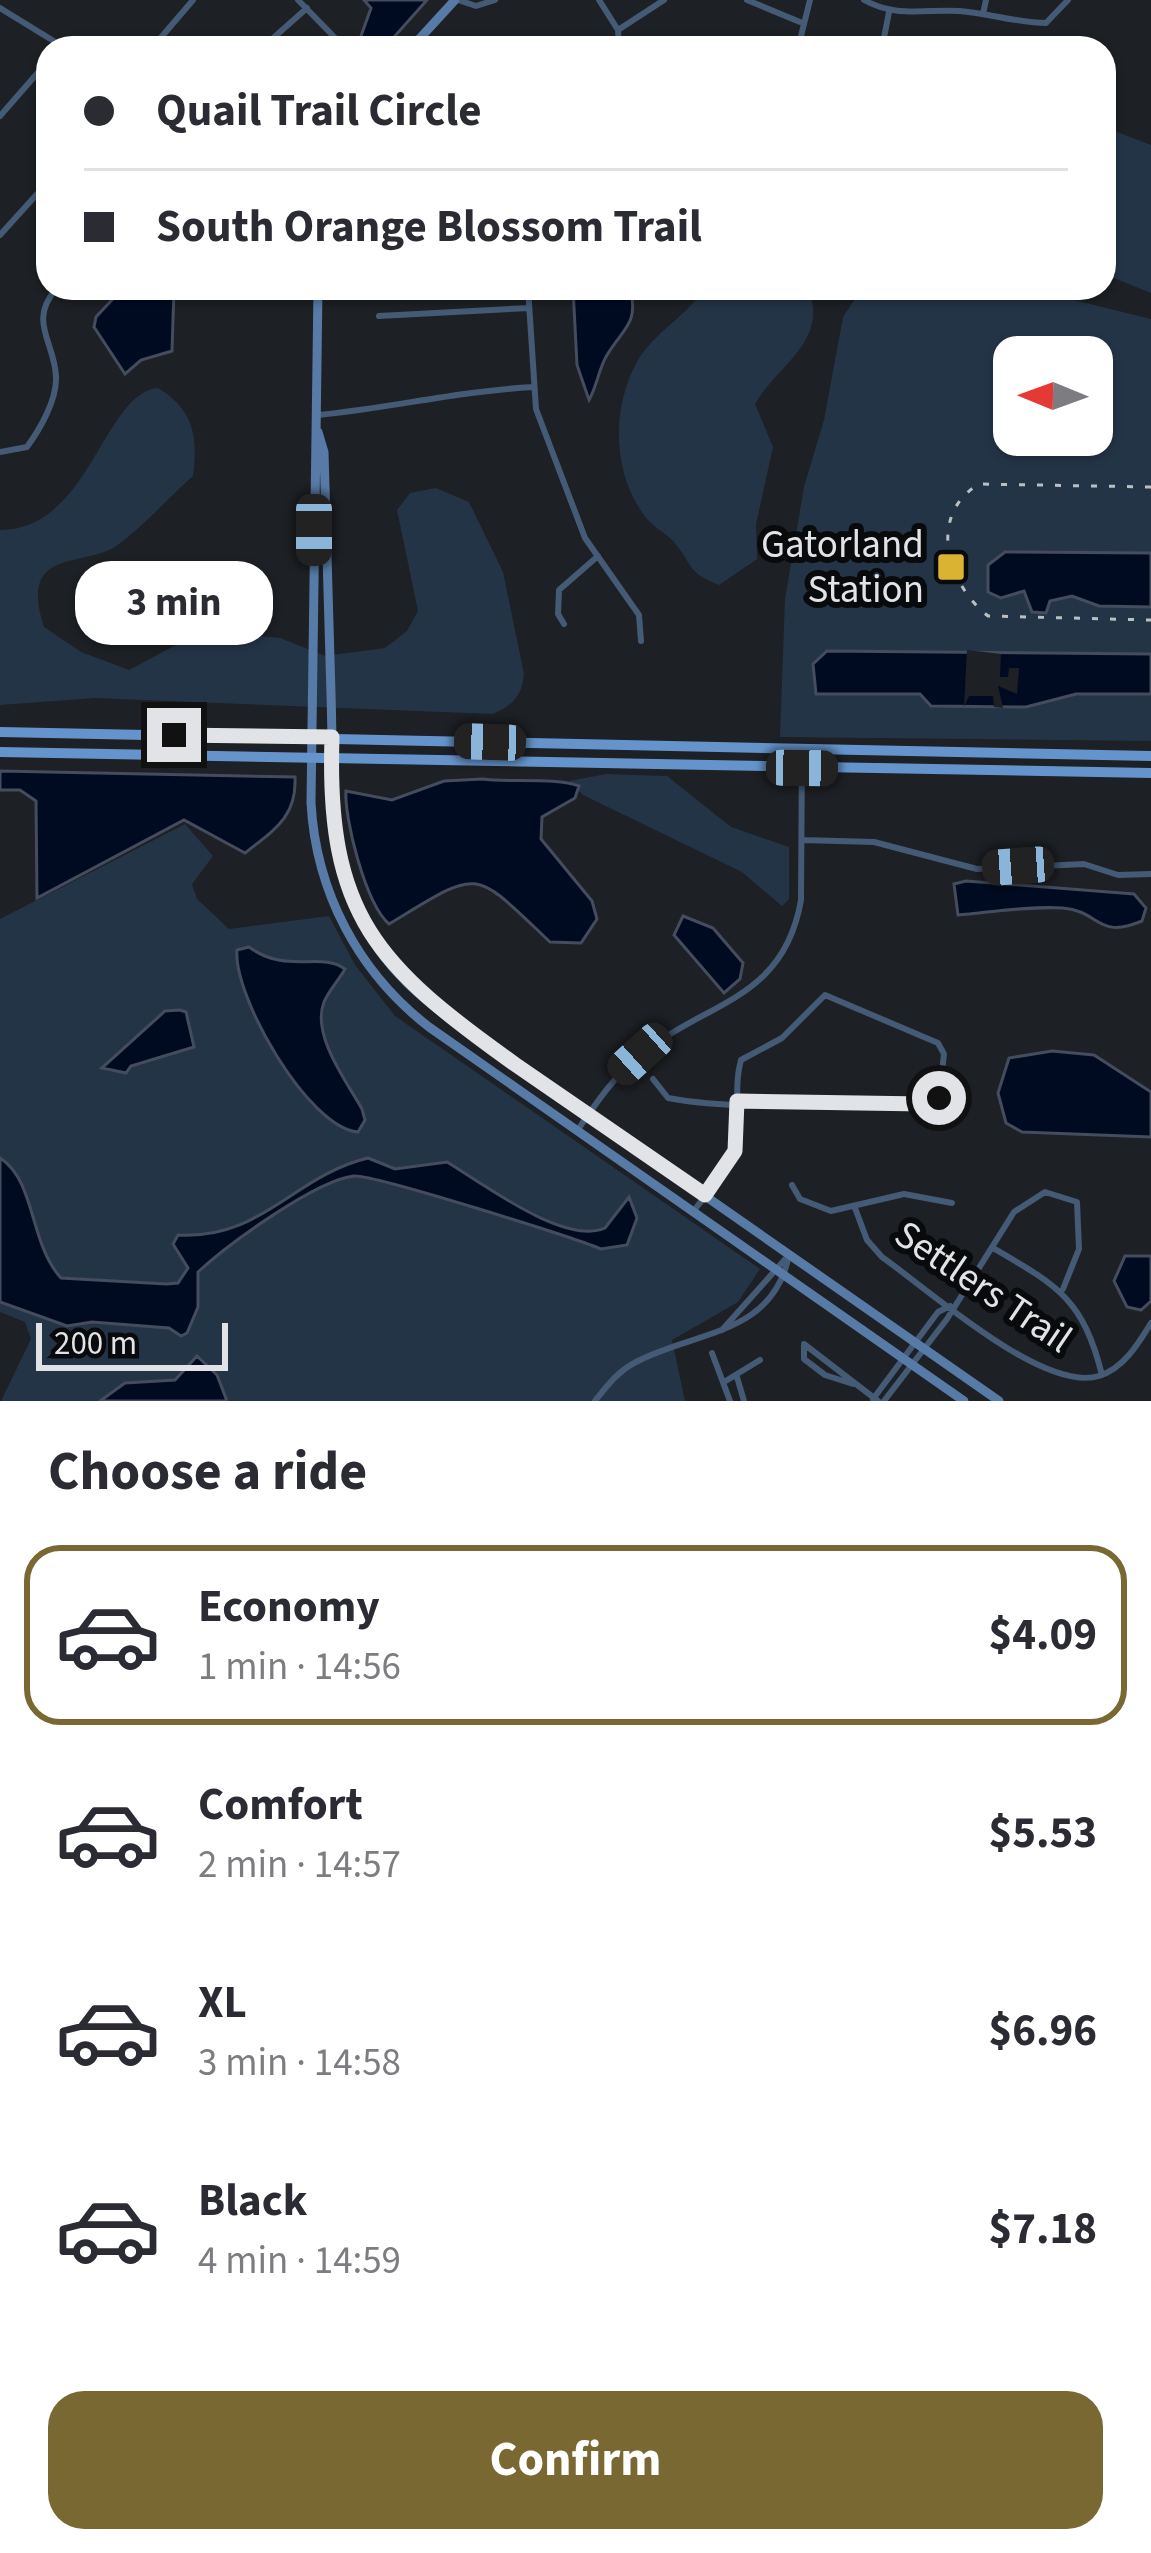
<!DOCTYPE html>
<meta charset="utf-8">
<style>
:root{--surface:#fff;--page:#f7f7f7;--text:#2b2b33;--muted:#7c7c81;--line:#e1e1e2;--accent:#7a6833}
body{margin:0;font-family:"Source Sans 3",sans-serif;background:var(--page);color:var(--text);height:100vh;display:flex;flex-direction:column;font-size:45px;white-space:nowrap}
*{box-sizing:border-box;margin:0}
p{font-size:39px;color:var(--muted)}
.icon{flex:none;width:66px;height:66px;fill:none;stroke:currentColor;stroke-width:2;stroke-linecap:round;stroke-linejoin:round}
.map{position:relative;height:1401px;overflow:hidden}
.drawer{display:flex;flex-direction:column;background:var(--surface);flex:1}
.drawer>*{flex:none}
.guide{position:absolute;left:36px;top:36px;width:1080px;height:264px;border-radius:36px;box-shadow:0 3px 9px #0004;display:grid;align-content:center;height:264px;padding:0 48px;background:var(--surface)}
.needle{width:78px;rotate:271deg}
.tools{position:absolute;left:993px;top:336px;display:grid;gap:24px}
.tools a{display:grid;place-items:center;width:120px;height:120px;border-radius:24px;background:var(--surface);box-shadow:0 3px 9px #0004;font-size:60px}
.scale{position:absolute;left:36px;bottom:30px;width:192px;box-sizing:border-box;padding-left:12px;border:6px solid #e1e3e6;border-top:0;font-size:33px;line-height:42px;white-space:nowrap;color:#e1e3e6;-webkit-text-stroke:9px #090a0c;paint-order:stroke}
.end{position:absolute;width:54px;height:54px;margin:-27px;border:15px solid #e1e3e6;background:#111;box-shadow:0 0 0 6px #111}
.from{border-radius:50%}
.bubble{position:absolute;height:84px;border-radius:36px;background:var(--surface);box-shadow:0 3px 9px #0004;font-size:39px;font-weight:700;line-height:84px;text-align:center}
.car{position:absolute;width:36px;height:72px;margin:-36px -18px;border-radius:15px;box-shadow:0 0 9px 3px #0007;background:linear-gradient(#222 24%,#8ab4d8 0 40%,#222 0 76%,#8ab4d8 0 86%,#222 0)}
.guide b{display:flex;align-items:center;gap:42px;height:114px;font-size:45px}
.guide b+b{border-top:3px solid var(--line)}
.guide i{width:30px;height:30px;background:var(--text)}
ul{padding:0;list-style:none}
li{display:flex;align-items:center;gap:36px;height:180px;margin:0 24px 18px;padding:0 24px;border:6px solid transparent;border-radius:36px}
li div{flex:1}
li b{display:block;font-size:45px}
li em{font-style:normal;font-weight:700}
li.on{border-color:var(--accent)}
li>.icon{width:108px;height:108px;stroke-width:1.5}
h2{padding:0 48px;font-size:54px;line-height:144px}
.cta{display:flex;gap:24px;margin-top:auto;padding:24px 48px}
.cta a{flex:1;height:138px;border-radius:36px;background:var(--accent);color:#fff;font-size:48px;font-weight:700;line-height:138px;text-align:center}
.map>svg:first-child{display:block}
.green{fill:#243447;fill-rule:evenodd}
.water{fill:#000b22;stroke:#444c5d;stroke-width:3}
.pier{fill:#1d2024}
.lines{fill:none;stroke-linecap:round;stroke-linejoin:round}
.street{stroke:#445a75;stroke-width:6}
.secondary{stroke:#577ba6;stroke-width:9}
.primary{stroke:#6594cc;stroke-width:10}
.rail{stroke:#bcbfc2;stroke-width:3;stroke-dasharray:6 12;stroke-linecap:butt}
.route{stroke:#e1e3e6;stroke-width:15}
.poi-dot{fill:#dab333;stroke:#090a0c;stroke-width:4.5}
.labels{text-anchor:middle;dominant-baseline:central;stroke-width:12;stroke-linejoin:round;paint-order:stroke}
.poi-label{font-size:39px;fill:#e1e3e6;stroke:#090a0c;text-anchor:end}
.street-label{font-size:39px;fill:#e1e3e6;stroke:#090a0c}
</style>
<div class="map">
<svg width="1151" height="1401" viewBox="0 0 1151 1401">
<rect width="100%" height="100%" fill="#1d2024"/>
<path class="green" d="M1104,127l47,18v148l-47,-19z
M705,288h103c22,53 -31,77 -53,116l18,43 -17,77 1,35 -38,26c-32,-13 -25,-18 -44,-42 -8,-9 -20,-15 -28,-24 -35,-43 -36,-111 -10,-157 17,-30 49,-45 68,-74z
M862,288h163l126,31v422l-371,-4 5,-138 19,-112 20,-67 19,-103zM1014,357h78v78h-78z
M158,388c36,22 40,48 35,88 -25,22 -50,51 -77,70 -33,22 -98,1 -72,81l37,25 48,18 73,-39 78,7 45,18 60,-8 22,-17 11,-20 -21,-101 13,-17 26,-5 33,14 34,70 21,102c-2,22 -11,31 -31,40l-398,-16 -95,7v-175c90,0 103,-137 158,-142z
M606,774l61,2 64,51 58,20v52l-7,7 -40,-34 -159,-77 -14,-14z
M185,824l28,32 -21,28 5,15 32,30 100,-13 26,49 40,51 365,253 -22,33 -66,38 13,61h-684l30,-62 -6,-17 -25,-10v-393z"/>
<path class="water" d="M364,0h63l-40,45 -15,3 -11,-12 10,-28z
M123,288h51l-2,63 -31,9 -16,14 -31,-47 2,-10z
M573,288h57c9,36 -6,39 -23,67 -8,13 -10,31 -18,45l-12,-35z
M1005,552l146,1v54l-52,-1 -27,-10 -22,5 -4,12 -14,-1 -8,-21 -23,7 -13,-6v-27z
M827,651l324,3v40h-75l-50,13 -95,-1 -11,-12h-104l-3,-30z
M0,771l295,6c2,40 -21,53 -50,76l-61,-33 -147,78 -1,-97 -16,-11h-20z
M482,779c29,4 73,-2 97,7l-4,12 -33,19 -1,22 51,62 5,18 -16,24 -31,-1c-79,-75 -68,-74 -161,-18 -24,-21 -45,-107 -43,-133l46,9 52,-19z
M966,881l168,13 12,14 -4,13c-45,19 -42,-10 -79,-13 -34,-2 -71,4 -105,7l-4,-31z
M683,916l30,12 30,35 -3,16 -16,14 -50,-58z
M249,947c38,28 72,4 96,22 -6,11 -16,21 -21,33 -13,33 23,80 38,107l3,11 -7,12c-50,-4 -125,-136 -121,-182z
M180,1010l6,2 8,35 -63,19 -5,7 -24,-5 63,-57z
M1052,1051l42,4 57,37v45l-129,-5 -16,-9 -8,-30 11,-35z
M368,1158l27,11 52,-7c35,21 118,84 158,66l24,-31 8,21 -10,27 -26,4c-23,-10 -228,-75 -247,-73 -38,4 -127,69 -156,96v35l-11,26 -6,3 -12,-8 -77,-6 -25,4 -67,-24v-144c36,23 29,85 61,120l105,6 12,-1 10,-15 -15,-24 5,-9c84,5 115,-59 190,-77z
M1125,1256h26v45l-10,9 -14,-3 -13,-26z
M197,1356l20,19 10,26h-127l25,-18 50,-3z"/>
<path class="pier" d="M967,650l34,4 -1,23h8l1,-9h10l-2,26 -19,-8 5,22 -9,-1 -1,-11h-24l-5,11z"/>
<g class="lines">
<path class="street" d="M298,0l47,48
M458,0l18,6 19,-6
M599,0l19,30 1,18
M747,0l53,22
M864,0c32,18 61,9 95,11 30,2 58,12 87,12l22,-23
M0,8l65,40
M983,14l3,-14
M618,30l46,-30
M152,48l41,-48
M262,48l45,-40
M798,48l12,-48
M882,48l7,-36
M0,116l48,-55
M0,235l48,-53
M528,288l8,121 49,129 54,77 2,26
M379,316l150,-8
M318,415c72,-7 142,-24 215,-28
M0,452l27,-5c13,-18 30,-47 29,-70 -1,-35 -29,-56 1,-89
M564,624l-6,-10 1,-24 39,-34
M802,840l72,2 103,27 107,-5 34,11 33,-1
M653,1079l15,19c74,14 178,5 256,6l15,-6 5,-44 -6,-11 -113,-48 -43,43 -41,22c-8,29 0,59 -6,87 -5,24 -28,45 -42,65
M577,1131c19,-28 39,-57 65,-78 67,-52 142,-54 159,-153l1,-149
M792,1185l8,14 31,12 73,-17 48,9
M855,1208l12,32 15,17c47,33 161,136 217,119 25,-8 39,-32 52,-53
M993,1248c65,38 90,51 109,127
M722,1330l66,-74
M712,1353l18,48
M737,1377l7,24
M724,1382l36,-22
M853,1384l-28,-9 -21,-16v-15l74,57
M873,1399l65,-87 12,-6
M595,1401c12,-15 23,-30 41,-39 58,-31 137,-26 153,-107
M884,1401l63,-82 67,-107 31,-20 32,10 2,47 -16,40"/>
<path class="secondary" d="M411,48l44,-48
M318,288l-7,515c5,89 47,169 118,224l535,374
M318,432l6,20c3,81 4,161 7,242 4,130 -9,228 109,317l559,390"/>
<path class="primary" d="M0,732l1151,24
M0,752l1151,21"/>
<path class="rail" d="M1151,487l-172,-3c-52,31 -32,100 9,132l163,4"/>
</g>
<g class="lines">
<path class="route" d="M174,735l158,2c-6,179 45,229 184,328 63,44 126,87 189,130l30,-44 2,-50 187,3 15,-6"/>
</g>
<rect class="poi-dot" x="936" y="552" width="30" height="30" rx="6"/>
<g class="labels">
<g class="poi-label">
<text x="924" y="545">Gatorland<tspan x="924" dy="45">Station</tspan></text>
</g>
<g class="street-label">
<text transform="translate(983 1287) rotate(34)">Settlers Trail</text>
</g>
</g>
</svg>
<div class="tools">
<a><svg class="needle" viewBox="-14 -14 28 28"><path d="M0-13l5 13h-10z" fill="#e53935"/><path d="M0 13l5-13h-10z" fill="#7c7c81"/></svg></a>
</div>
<div class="scale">200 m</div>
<i class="end from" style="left:939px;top:1098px"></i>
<i class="end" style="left:174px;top:735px"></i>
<div class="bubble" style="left:75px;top:561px;width:198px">3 min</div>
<i class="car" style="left:314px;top:530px;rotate:180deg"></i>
<i class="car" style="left:490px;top:742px;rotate:272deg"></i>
<i class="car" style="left:802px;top:768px;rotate:91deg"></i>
<i class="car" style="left:1018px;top:866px;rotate:266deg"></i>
<i class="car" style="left:640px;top:1054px;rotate:228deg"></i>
<div class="guide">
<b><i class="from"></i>Quail Trail Circle</b>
<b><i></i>South Orange Blossom Trail</b>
</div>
</div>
<section class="drawer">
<h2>Choose a ride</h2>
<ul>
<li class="on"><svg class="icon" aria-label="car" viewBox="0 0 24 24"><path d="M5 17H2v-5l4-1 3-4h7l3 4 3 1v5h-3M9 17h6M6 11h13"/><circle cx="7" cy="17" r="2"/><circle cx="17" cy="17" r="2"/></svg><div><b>Economy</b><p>1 min · 14:56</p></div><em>$4.09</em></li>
<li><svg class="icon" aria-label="car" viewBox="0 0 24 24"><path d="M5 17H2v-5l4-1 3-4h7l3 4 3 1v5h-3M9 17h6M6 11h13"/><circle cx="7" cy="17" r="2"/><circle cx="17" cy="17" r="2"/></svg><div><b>Comfort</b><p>2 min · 14:57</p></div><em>$5.53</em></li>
<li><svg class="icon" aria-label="car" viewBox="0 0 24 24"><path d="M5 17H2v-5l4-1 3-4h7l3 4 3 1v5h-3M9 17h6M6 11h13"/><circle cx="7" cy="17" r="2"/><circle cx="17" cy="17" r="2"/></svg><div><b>XL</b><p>3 min · 14:58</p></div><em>$6.96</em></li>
<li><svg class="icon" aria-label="car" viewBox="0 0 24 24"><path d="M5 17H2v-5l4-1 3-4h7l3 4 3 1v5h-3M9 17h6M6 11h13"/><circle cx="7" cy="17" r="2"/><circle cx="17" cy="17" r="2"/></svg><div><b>Black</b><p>4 min · 14:59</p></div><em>$7.18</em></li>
</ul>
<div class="cta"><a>Confirm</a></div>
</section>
